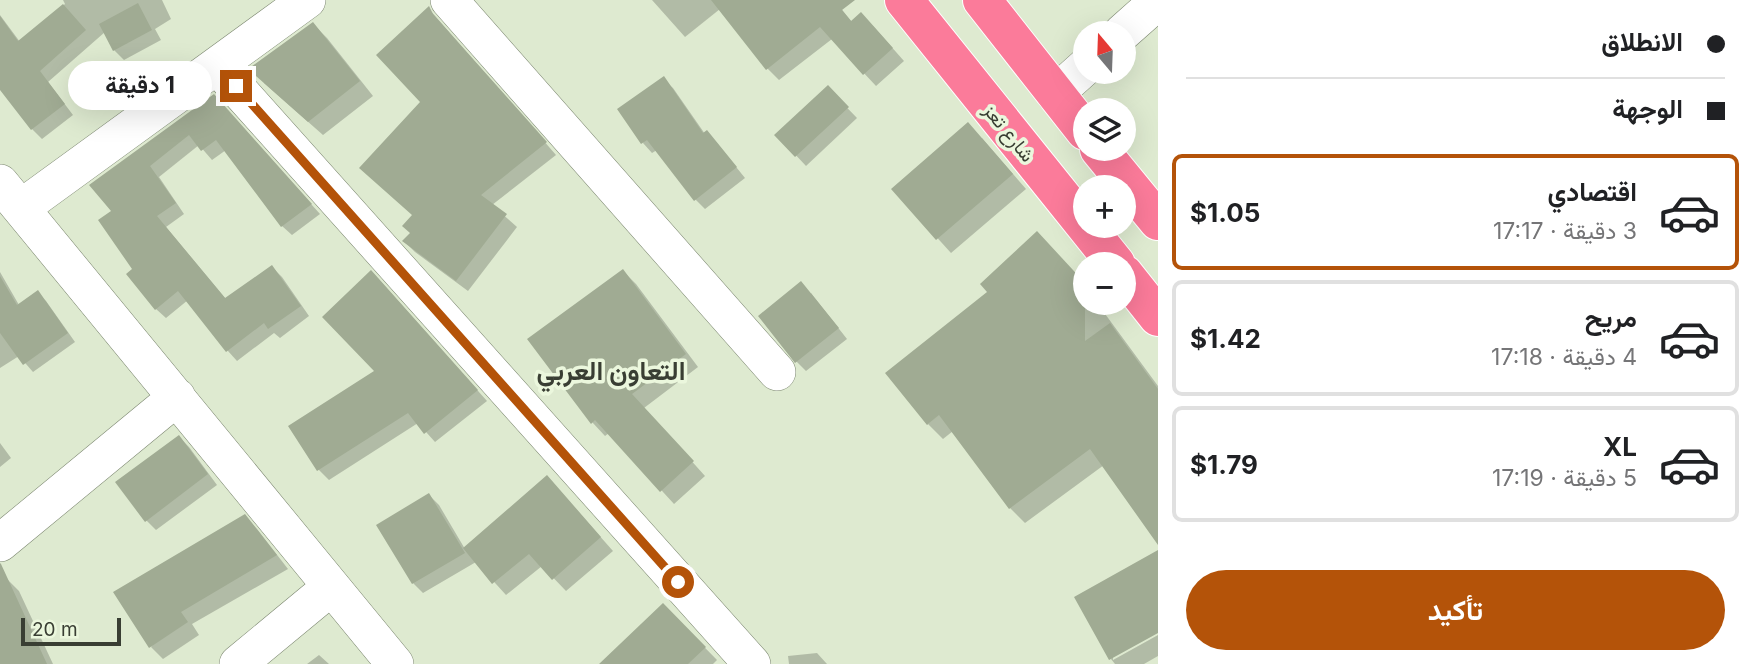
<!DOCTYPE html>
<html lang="ar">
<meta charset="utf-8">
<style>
:root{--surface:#fff;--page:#f2f2f2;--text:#202124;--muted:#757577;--line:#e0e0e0;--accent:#b45309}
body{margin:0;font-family:Inter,Vazirmatn,sans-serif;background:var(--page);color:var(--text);direction:rtl;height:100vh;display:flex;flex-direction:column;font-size:26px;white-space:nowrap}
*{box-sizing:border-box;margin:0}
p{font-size:23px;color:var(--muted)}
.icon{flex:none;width:38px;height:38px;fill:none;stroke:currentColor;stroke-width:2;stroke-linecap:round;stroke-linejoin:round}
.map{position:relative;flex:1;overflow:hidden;direction:ltr}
.drawer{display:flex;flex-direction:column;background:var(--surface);width:595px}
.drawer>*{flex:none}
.top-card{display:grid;align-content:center;height:154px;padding:0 28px;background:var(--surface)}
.needle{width:46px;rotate:341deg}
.controls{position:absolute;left:1073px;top:21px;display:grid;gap:14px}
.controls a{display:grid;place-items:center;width:63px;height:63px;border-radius:50%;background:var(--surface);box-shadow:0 7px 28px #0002;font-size:35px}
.scale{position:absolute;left:21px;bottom:18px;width:100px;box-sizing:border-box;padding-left:7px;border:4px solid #393e33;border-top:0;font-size:19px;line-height:24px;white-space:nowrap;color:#393e33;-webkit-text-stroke:5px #ebf7dd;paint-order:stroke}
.end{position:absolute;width:32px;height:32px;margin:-16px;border:9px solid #b45309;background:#fff;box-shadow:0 0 0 4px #fff}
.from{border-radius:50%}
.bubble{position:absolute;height:49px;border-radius:24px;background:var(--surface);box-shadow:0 7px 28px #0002;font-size:23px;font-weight:700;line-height:49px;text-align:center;direction:rtl}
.top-card b{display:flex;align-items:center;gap:24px;height:66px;font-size:26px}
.top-card b+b{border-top:2px solid var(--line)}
.top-card i{width:18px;height:18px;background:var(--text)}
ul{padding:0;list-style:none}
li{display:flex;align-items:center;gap:21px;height:116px;margin:0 14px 10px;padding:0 14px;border:4px solid var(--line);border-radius:10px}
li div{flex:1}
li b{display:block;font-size:26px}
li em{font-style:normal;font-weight:700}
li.current{border-color:var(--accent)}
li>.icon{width:63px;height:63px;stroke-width:1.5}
.cta{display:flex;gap:14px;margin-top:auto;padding:14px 28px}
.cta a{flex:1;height:80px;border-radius:42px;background:var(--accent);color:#fff;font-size:28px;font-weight:700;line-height:80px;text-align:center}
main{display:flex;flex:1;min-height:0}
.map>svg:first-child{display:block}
.shadow{fill:#0003}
.building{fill:#a0ab93}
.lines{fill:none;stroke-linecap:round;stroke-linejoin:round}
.street-casing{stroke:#7a856e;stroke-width:38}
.highway-casing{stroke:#fff;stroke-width:40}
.street{stroke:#fff;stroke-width:37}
.highway{stroke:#fb7b9a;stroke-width:38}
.route{stroke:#b45309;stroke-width:9}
.labels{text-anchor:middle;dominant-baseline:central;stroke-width:7;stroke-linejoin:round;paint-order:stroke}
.street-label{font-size:19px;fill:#393e33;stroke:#ebf7dd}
.district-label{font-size:26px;font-weight:bold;fill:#393e33;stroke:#ebf7dd}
</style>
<main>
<section class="drawer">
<div class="top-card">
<b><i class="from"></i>الانطلاق</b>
<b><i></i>الوجهة</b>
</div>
<ul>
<li class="current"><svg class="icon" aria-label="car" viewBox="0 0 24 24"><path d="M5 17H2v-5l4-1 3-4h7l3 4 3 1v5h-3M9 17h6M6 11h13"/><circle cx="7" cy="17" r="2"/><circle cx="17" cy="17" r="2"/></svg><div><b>اقتصادي</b><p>3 دقيقة · 17:17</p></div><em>$1.05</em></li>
<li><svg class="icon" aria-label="car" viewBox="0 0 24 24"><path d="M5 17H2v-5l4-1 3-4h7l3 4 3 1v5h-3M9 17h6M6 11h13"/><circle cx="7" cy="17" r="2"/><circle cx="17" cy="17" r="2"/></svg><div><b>مريح</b><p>4 دقيقة · 17:18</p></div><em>$1.42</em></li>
<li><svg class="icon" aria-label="car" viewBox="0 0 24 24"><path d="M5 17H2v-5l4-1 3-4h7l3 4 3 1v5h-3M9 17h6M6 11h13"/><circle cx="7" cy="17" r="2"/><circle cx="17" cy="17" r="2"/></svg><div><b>XL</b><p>5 دقيقة · 17:19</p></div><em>$1.79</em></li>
</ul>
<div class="cta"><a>تأكيد</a></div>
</section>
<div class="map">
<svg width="1158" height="664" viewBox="0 0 1158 664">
<rect width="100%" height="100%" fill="#deead0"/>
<path class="shadow" d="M63,0h99l9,19 -16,10 6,11 -37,20 -10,-10 -9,-18 -57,50 25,33 -31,24 -10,-10 -32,-42v-72l20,27 45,-38z
M652,0h182l18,22 21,4 31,35 -28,25 -44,-47 -53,41 -12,-12 -47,-59 -35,28z
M429,9l127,146 -64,50 25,22 -49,64 -53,-39 -11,-11 8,-8 2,-17z
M313,24l14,14 46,58 -50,39 -59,-52z
M663,79l10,9 32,46 11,8 29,36 -40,31 -10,-10 -38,-49 -5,3 -9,-10z
M828,88l29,30 -51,48 -29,-31z
M223,106l97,108 -28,21 -10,-9 -56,-76 -14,10 -13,-15 -40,32 25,37 -18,13 60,72 46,-32 10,10 27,39 -29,22 -6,-5 -37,28 -9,-10 -40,-51 -22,18 -10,-9 -22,-39 -21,-59 -22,-26z
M982,138l44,51 -75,64 -58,-64z
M623,271l13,13 62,83 -54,41 61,68 -31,28 -65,-71 -4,3 -13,-14z
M0,272l19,33 18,-12 9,8 29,41 -42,30 -14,-16 -19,12z
M381,282l106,119 -52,41 -17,-19 -89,57 -10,-10 -28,-43 86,-55z
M1085,284v19l18,1 -3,3 58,79v156l-54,-77 -79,58 -15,-15 -57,-77 -10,8 -15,-15z
M811,293l36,46 -41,32 -10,-10z
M179,437l10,10 28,38 -61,45 -10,-10z
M0,443l11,15 -11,9z
M559,490l54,61 -47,40 -24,-25 -36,29 -30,-33 -53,31 -10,-10 -34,-58 50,-30 10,10 26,44z
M245,517l12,12 31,40 -96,55 7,11 -36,24 -12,-12z
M1158,552v79l-45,25v4l45,-25v21l-14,8h-29l-4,-5z
M6,578l13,13 34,73h-53v-84z
M663,605l54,55 -4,4h-111z
M817,653l10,11h-38l-1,-8z
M319,655l10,9h-22z"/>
<path class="building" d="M711,0h144l-13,10 9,11 10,-9 32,36 -30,27 -43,-48 -54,43z
M138,3l14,27 -39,21 -14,-27z
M63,4l23,26 -46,41 25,33 -34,26 -31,-40v-74l18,25z
M429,6l4,8 114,128 -66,53 26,19 -51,67 -54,-40 8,-8 -8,-7 10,-11 -53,-47 61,-66 -44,-47z
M313,22l47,59 -52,41 -60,-53z
M664,76l39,57 4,-3 30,37 -43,34 -47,-61 -6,4 -24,-35z
M828,85l21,22 -54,50 -21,-22z
M214,94l98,110 -31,23 -65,-87 -15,11 -12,-16 -39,31 26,37 -19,13 68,82 47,-33 29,41 -33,23 -4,-6 -38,29 -48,-61 -23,19 -29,-36 6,-5 -34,-49 13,-9 -22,-26z
M968,122l45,52 -77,66 -45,-51z
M1037,231l48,52v58l25,-18 48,66v156l-68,-96 -81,60 -70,-94 -12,10 -42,-52 102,-81 -7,-8z
M623,269l63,85 -54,40 62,67 -34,31 -65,-72 -4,4 -64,-85z
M371,270l107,120 -54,44 -16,-21 -91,58 -29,-45 86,-55 -52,-54z
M0,276l17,29 21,-15 30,43 -45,32 -23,-32z
M801,281l38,47 -44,35 -37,-47z
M179,435l29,39 -63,48 -30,-40z
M547,475l54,62 -49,43 -23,-26 -37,30 -29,-36z
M429,493l36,60 -53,31 -36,-59z
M245,514l32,41 -96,57 7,10 -39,26 -36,-56z
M1158,550v83l-49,27 -35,-63z
M0,563l1,1 46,100h-47z
M663,603l43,44 -18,17h-89z"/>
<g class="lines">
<g class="street-casing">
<path id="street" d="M449,0l328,372
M1122,33l36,-32
M217,66l535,598
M1055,94l30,-27
M0,183l395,481
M21,208l286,-208
M0,543l177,-146
M238,664l93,-77"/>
</g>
<g class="highway-casing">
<path id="highway" d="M904,0l212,264
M982,0l103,131
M1099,149l59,72
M1124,274l34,43"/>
</g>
<use href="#street" class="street"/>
<use href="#highway" class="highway"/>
</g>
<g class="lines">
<path class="route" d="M236,86l442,496"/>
</g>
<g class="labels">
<g class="street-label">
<text transform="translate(1009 133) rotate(51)">شارع تعز</text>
</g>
<g class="district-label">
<text x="611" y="370">التعاون العربي</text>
</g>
</g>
</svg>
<div class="controls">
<a><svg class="needle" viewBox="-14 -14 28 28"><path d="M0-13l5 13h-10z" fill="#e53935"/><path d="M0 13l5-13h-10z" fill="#757577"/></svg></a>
<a><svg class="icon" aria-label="layers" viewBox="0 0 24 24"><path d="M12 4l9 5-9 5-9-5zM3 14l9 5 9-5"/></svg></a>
<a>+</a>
<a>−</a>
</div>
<div class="scale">20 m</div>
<i class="end from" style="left:678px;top:582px"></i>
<i class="end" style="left:236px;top:86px"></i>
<div class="bubble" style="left:68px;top:61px;width:144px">1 دقيقة</div>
</div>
</main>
